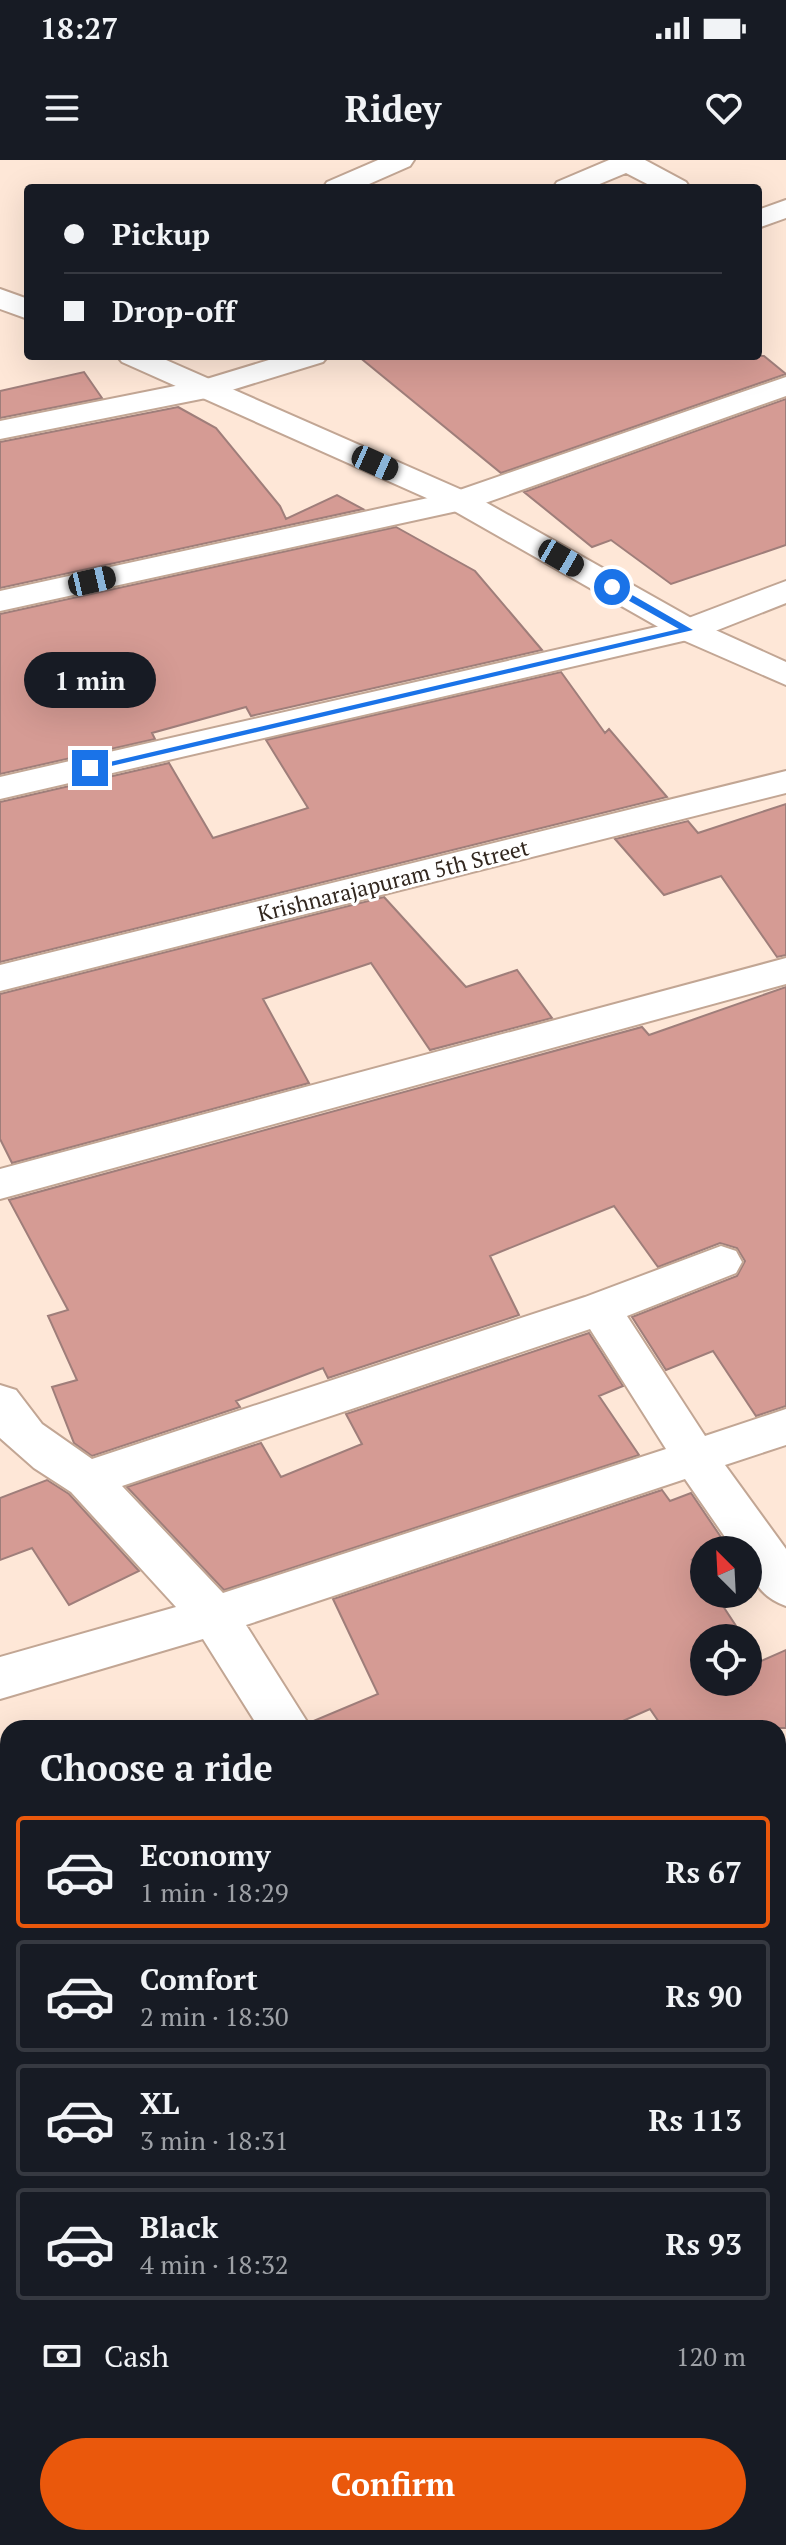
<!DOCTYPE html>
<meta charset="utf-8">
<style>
:root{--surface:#171b24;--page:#20242c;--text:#f1f3f6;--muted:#9ea1a6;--line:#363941;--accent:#ea580c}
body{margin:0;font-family:"PT Serif",serif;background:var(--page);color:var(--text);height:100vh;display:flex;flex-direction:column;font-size:30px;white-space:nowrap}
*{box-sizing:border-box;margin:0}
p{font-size:26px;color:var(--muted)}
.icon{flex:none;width:44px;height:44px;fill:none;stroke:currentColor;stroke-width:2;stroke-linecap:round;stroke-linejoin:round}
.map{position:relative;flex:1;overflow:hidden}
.panel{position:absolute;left:0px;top:1560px;width:786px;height:826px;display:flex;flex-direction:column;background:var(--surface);border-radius:24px 24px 0 0;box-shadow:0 8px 32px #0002}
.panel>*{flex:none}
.hud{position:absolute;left:24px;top:24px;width:738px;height:176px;border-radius:8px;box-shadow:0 8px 32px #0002;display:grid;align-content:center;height:176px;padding:0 40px;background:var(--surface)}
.needle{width:52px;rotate:336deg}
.controls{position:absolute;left:690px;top:1376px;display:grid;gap:16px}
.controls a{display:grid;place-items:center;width:72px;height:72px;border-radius:50%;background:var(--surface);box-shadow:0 8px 32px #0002;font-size:40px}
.end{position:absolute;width:36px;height:36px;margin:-18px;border:10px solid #1a73e8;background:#fff;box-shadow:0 0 0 4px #fff}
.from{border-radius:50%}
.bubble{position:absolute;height:56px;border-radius:28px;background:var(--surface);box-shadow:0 8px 32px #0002;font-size:26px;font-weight:700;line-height:56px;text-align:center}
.car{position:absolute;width:24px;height:48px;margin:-24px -12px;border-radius:10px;box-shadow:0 0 6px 2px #0007;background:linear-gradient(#222 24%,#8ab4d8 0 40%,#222 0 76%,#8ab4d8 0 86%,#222 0)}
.hud b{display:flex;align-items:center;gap:28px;height:76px;font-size:30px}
.hud b+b{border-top:2px solid var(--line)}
.hud i{width:20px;height:20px;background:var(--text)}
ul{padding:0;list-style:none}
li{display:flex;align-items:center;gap:24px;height:112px;margin:0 16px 12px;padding:0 24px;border:4px solid var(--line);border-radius:8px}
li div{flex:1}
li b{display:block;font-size:30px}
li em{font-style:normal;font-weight:700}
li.active{border-color:var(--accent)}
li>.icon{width:72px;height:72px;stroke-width:1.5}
h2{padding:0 40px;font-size:36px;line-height:96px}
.pay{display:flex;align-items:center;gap:20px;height:88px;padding:0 40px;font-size:30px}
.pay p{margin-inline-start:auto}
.action{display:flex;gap:16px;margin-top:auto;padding:16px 40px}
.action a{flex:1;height:92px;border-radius:48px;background:var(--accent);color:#fff;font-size:32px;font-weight:700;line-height:92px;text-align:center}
.status{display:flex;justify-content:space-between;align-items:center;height:56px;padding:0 40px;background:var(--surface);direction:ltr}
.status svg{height:22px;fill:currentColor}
header{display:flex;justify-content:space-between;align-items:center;height:104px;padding:0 40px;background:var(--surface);font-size:36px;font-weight:700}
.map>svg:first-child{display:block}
.building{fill:#d59b94;stroke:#9f7e7a;stroke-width:2}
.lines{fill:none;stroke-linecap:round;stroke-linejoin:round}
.minor-casing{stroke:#c2a694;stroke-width:4}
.secondary-casing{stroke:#c2a694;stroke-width:4}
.minor{fill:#fff;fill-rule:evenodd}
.secondary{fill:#fff;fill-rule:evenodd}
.route{fill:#1a73e8}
.labels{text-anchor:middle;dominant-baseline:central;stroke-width:6;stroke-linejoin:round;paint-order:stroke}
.street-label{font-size:22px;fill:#32271f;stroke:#fff}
</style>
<div class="status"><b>18:27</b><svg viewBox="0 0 49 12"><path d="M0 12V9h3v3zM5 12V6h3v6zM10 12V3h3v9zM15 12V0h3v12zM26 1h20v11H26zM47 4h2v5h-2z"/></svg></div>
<header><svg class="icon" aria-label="menu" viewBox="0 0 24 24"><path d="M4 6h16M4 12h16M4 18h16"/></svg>Ridey<svg class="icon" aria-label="heart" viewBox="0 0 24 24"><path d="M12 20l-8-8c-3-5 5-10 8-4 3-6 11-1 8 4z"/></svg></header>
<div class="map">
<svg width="786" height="2385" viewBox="0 0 786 2385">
<rect width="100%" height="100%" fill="#fee7d7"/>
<path class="building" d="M358,196h406l22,18 -285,99z
M84,212l18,26 -102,20v-27z
M786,239v146l-115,39 -60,-44 -19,7 -68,-55z
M178,247l38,21 64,78 6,13 51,-24 26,14 -363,79v-146z
M396,367l79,44 67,79 -291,66 -5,-9 -94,26 3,6 -155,35v-160z
M561,512l44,61 4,-4 58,68 -667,165v-160l169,-39 44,75 95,-30 -42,-68z
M786,644v151l-9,2 -56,-81 -57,19 -49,-56 73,-18 10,12z
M384,737l82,90 51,-17 35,48 -122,32 -59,-87 -108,36 46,84 -297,80 -12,-24v-145z
M786,827v419l-30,10 -43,-65 -47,19 -34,-53 105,-41 8,-15 -8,-13 -17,-5 -62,24 -44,-61 -124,50 29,59 -191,63 -5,-10 -87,33 4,6 -148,49 -18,-13 -22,-56 25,-7 -29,-64 20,-6 -59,-110 633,-173 7,8z
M589,1173l34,53 -24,10 40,59 -415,135 -97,-103 134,-44 20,34 81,-33 -16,-30z
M47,1320l22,14 70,77 -70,34 -37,-57 -32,12v-62z
M662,1330l8,11 21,-8 36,53 -23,4v5l-12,5 12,18v16h11l29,44h-40v44h44v-37l11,17 27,-12v78h-123l-13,-19 -43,19h-293l-3,-6 67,-28 -45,-95z"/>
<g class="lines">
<g class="minor-casing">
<path id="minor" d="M378,0h36l-4,6 -50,22h-37l4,-6z
M609,0h36l41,22 4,6h-35l-29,-15 -36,15h-37l4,-6z
M786,40v18l-28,10v-18z
M282,196h46l-5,6 -117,36 -206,41v-18l200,-40z
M786,217v19l-315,112 -471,103v-20l451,-98z
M786,421v22l-86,34 -700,162v-22l678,-155z
M786,611v22l-786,198v-26z
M786,798v26l-786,215v-30z
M721,1086l15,5 6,11 -6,11 -109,43 78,120 81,-27v36l-61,20 61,84v57c-26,-9 -38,-29 -38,-56h-14l-49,-71 -439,146 65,103h-52l-56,-89 -203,60v-42l176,-50 -105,-115 -37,-24 -34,-30v-53l16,5 26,34 50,35 493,-162zM590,1169l76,120 -443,144 -101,-107z
M8,2146v58l-8,3v-58z
M778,2362l8,23h-61l-3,-7h56z"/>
</g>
<g class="secondary-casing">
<path id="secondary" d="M0,129l28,10v20l-28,-10z
M117,196h40l314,138 229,129 86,39v23l-110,-48 -227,-129 -327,-146z"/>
</g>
<use href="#minor" class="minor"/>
<use href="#secondary" class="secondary"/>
</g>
<path class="route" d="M608,425h7l78,45 -603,141 -6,-3 595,-139 -71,-40z"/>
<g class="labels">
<g class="street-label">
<text transform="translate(393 720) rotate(-14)">Krishnarajapuram 5th Street</text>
</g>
</g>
</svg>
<div class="controls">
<a><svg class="needle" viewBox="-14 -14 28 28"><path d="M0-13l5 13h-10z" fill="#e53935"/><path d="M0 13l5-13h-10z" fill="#9ea1a6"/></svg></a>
<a><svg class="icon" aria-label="locate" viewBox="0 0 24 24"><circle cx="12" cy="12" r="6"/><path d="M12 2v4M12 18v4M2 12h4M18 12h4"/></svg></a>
</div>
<i class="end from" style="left:612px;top:427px"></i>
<i class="end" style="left:90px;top:608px"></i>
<div class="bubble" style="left:24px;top:492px;width:132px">1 min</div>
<i class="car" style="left:375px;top:303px;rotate:114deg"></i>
<i class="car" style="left:561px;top:398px;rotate:120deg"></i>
<i class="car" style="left:92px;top:421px;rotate:77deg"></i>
<div class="hud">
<b><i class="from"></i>Pickup</b>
<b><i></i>Drop-off</b>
</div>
<section class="panel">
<h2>Choose a ride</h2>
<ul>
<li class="active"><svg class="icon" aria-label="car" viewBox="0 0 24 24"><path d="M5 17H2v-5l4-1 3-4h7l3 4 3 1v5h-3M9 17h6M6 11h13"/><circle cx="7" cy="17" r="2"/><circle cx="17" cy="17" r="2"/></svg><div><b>Economy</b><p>1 min · 18:29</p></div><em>Rs 67</em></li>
<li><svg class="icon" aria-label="car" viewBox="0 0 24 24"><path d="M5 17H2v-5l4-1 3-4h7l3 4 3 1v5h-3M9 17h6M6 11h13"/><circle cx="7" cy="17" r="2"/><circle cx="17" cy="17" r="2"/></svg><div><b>Comfort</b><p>2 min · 18:30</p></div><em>Rs 90</em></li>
<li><svg class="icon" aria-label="car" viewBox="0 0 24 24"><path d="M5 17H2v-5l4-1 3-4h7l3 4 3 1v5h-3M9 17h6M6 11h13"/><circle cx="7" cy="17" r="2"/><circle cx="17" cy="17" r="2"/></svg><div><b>XL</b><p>3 min · 18:31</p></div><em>Rs 113</em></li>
<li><svg class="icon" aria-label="car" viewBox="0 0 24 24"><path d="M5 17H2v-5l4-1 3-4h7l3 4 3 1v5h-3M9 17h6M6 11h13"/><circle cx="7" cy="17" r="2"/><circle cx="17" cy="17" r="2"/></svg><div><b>Black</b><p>4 min · 18:32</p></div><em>Rs 93</em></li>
</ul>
<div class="pay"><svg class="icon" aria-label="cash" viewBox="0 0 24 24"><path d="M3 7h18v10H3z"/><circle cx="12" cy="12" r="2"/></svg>Cash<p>120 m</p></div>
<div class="action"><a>Confirm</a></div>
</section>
</div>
